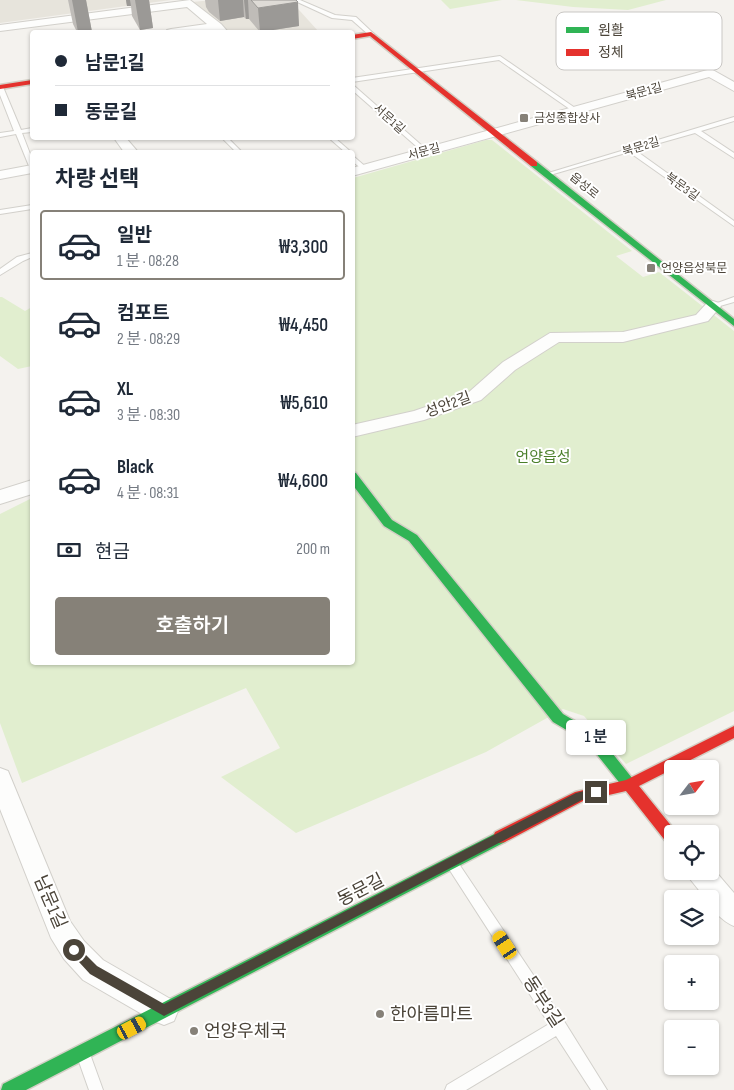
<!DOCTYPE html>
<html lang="ko">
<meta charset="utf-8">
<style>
:root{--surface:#fff;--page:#f2f2f3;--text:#1f2937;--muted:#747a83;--line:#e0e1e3;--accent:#868178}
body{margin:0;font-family:"Sofia Sans Condensed","Noto Sans KR",sans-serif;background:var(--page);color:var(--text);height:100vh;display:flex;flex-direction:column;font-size:19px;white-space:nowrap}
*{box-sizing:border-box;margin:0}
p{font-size:16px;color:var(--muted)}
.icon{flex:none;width:28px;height:28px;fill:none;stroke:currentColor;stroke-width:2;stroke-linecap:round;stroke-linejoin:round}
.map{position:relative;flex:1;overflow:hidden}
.details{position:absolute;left:30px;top:150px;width:325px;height:515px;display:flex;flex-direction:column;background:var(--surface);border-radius:5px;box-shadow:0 1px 4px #0004}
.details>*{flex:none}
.hud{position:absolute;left:30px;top:30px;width:325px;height:110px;border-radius:5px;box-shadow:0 1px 4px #0004;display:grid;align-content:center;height:110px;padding:0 25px;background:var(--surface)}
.needle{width:32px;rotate:59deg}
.tools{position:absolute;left:664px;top:760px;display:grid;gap:10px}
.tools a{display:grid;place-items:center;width:55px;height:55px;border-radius:5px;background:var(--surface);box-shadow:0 1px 4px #0004;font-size:25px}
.end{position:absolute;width:22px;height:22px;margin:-11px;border:6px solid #4b4439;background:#fff;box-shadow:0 0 0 2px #fff}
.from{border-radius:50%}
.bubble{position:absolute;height:35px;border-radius:5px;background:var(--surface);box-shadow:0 1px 4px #0004;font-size:16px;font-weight:600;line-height:35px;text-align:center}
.car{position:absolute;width:15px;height:30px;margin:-15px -8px;border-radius:6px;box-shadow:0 0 4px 1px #0007;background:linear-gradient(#f5c518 24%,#345 0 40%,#f5c518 0 76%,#345 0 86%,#f5c518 0)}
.hud b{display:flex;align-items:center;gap:18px;height:48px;font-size:19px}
.hud b+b{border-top:1px solid var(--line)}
.hud i{width:12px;height:12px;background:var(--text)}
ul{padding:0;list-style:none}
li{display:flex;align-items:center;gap:15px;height:70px;margin:0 10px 8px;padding:0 15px;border:2px solid transparent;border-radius:5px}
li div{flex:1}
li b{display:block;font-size:19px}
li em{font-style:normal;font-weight:600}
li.selected{border-color:var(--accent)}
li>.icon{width:45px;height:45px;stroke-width:1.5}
h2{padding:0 25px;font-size:22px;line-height:60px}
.pay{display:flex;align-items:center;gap:12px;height:55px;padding:0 25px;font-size:19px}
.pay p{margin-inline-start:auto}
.button{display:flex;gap:10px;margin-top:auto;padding:10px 25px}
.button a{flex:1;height:58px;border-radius:5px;background:var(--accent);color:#fff;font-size:20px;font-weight:600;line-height:58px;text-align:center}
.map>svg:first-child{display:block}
.residential{fill:#e7e4dc}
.green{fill:#e1eecf}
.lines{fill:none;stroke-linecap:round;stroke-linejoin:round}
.lane-casing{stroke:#d2d0cb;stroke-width:2}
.street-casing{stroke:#d2d0cb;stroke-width:2}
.fast-casing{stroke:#d3cfc5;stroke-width:3}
.jam-casing{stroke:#d3cfc5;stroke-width:3}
.lane{fill:#fdfdfc;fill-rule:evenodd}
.street{fill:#fdfdfc;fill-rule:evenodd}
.fast{fill:#30b455;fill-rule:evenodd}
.jam{fill:#e5322d;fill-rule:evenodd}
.wall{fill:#bfbcb8}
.shaded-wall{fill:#9b9996}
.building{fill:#dedbd6;stroke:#9b9996}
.route{fill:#4b4439}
.poi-dot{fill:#868178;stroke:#fff;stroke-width:2}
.labels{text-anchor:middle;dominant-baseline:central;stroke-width:4;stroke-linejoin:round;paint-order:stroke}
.far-street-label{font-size:12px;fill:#4b4439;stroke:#fff}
.far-poi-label{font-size:12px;fill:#4b4439;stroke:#fff;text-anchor:start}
.street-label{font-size:15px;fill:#4b4439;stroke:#fff}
.park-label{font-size:15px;fill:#4a7f2a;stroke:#fff}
.near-street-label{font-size:18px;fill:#4b4439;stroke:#fff}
.near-poi-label{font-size:18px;fill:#4b4439;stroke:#fff;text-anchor:start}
.key{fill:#fff;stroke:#c9c7c4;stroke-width:1}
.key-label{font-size:14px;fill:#4b4439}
</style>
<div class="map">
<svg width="734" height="1090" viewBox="0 0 734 1090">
<rect width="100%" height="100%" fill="#f4f2ee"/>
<path class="residential" d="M0,0h171l-171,23z
M213,0h77l29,32h-94l-33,-30z"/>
<path class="green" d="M441,0h61l-52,9z
M516,0h150l-38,10 -55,-3z
M486,140h6l140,111 -16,5 27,21 16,-5 75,59v380l-108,53 -42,-48 -21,-7 -77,43 -190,81 -75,-56 59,-29 -34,-60 -224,95 -22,-60v-209l32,-16v164h320l1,-484z
M0,297h2l23,14 7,-4v59l-14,3 -18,-13z"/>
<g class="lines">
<g class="lane-casing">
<path id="lane" d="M293,0h7l35,15 21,2 18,17 -5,1 -17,-15 -20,-2z
M500,56l78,54v2h-4l-75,-52 -147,22v-4z
M352,84l76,67v2h-4l-72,-63z
M0,85l3,2 18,43 11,-2v4l-10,1 10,26v9l-3,-2 -13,-32 -16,3v-4l14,-2 -14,-36z
M734,117v4l-33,10 33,22v5l-39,-25 -60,17 99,71v5l-105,-74 -79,23 -5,-1z
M222,138h6l14,14h-6z
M329,138h6l16,14h-6z
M352,155l15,13v2h-4l-11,-9z
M32,205v4l-32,5v-4z
M32,253v4l-9,4 -23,14v-6l17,-12z
M734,297v5l-21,6 -4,-2z
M453,859l4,2 107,160 43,69h-16l-35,-54 -90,54h-21l2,-5 102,-61 -100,-155 -2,-4 2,-4z
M85,1052l5,2 13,36h-14l-11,-31 2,-5z"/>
</g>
<g class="street-casing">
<path id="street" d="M190,0l31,24 7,8h-11l-3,-2 -21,2h-27l1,-2 4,-1 36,-5 -20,-17 -187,24v-6z
M711,69l23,13v9l-25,-14 -357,99v-8z
M114,138h12l12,14h-14z
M32,165v8l-32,6v-8z
M713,301l6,2 2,3 -13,15 -85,21h-64l-44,28 -34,30 -57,20 -72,17v-12l62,-14 55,-19 34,-30 47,-29 73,-1 73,-17 11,-12z
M32,480v14l-32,10v-14z
M0,768l8,3 62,150 14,20 19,19 71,41 4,10 -4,10 -10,4 -10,-4 -71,-41 -19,-21 -13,-21 -51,-129z
M710,865l24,28v33c-10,-4 -24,-16 -24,-27h-4l-16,-20 -4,-8h24z"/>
</g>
<g class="fast-casing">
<path id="fast" d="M531,162h6l197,157v7l-203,-160z
M352,472l4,1 36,47 25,15 146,179 34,20 39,49 2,4 -2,4 -5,2 -5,-2 -39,-49 -34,-20 -144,-181 -25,-15 -32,-42z
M500,831l5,1 2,5 -2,5 -479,248h-25l2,-6z"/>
</g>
<g class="jam-casing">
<path id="jam" d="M371,32l166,130v4h-6l-161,-130 -18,3v-4z
M32,80v4l-32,5v-4z
M734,726v12l-95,48 38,47 -5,1v10l-5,-1 -41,-52 -43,10 -78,41 -5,1 -5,-1 -2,-5 2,-5 80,-40 51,-12z"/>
</g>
<use href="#lane" class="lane"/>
<use href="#street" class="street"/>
<use href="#fast" class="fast"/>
<use href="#jam" class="jam"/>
</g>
<path class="wall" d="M68,0h18l6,32h-15l-4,-8z
M126,0h23l4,28 -13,2 -8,-14 -1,-10h-4z
M205,0h91l3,26 -39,6 -11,-13h-3l-2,-2 -24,4 -11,-9 -3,-5z"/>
<path class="shaded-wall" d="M72,0h14l6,32h-14z
M126,0h4l1,6h-4z
M135,0h14l4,28 -13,2z
M218,0h25l1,17 -24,4z
M244,0h4l1,19h-3z
M298,2l1,24 -39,6 -2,-24z"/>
<path class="building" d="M251,0h45l2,2 -40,6z"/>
<path class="route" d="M596,788l5,4 -2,3 -17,5 -418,216 -74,-42 -22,-24 2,-3 4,-2 4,2 19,19 67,38 412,-211z"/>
<g class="poi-dot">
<rect x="519" y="113" width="10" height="10" rx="2.5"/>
<rect x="646" y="263" width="10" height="10" rx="2.5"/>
<circle cx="380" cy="1014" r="5"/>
<circle cx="194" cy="1031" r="5"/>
</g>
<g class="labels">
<g class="far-street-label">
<text transform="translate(644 92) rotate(-15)">북문1길</text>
<text transform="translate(389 119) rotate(42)">서문1길</text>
<text transform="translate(641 147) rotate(-17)">북문2길</text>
<text transform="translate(424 152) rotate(-15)">서문길</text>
<text transform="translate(584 186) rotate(39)">읍성로</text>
<text transform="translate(682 187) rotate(36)">북문3길</text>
</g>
<g class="far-poi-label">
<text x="534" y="118">금성종합상사</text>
<text x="661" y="268">언양읍성북문</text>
</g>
<g class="street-label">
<text transform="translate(448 405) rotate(-20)">성안2길</text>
</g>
<g class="park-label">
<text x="543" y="457">언양읍성</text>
</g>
<g class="near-street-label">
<text transform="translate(361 890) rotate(-27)">동문길</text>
<text transform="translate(50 902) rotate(67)">남문1길</text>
<text transform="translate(543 1002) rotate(57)">동부3길</text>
</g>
<g class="near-poi-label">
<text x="390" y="1014">한아름마트</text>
<text x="204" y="1031">언양우체국</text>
</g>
</g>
<rect x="556" y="12" width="166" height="58" rx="8" class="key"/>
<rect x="566" y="27" width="23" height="6" fill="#30b455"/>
<rect x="566" y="49" width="23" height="7" fill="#e5322d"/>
<g class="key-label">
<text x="598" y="35">원활</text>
<text x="598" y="57">정체</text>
</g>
</svg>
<div class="tools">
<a><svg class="needle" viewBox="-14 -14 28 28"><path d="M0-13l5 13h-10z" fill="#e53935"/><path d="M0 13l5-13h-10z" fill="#747a83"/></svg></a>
<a><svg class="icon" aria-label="locate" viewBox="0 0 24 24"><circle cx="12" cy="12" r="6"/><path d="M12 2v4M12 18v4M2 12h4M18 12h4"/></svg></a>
<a><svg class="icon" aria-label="layers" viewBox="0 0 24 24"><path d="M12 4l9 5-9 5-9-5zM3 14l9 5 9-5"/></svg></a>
<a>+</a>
<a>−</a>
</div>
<i class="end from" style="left:74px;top:950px"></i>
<i class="end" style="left:596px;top:792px"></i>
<div class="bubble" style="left:566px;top:720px;width:60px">1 분</div>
<i class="car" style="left:505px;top:945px;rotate:327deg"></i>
<i class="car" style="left:132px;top:1028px;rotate:62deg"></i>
<div class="hud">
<b><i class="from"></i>남문1길</b>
<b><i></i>동문길</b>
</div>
<section class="details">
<h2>차량 선택</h2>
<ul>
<li class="selected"><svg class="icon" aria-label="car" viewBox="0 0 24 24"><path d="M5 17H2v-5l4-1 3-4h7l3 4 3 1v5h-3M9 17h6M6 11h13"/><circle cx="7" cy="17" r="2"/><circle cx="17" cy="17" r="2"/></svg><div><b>일반</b><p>1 분 · 08:28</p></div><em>₩3,300</em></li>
<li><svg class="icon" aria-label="car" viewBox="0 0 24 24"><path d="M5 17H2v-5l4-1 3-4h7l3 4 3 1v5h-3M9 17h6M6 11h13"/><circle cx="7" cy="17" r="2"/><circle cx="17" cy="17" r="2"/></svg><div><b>컴포트</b><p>2 분 · 08:29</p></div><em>₩4,450</em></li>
<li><svg class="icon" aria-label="car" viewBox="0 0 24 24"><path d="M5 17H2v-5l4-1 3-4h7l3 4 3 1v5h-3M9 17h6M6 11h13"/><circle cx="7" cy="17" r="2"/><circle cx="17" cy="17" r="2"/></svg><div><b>XL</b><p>3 분 · 08:30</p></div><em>₩5,610</em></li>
<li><svg class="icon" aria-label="car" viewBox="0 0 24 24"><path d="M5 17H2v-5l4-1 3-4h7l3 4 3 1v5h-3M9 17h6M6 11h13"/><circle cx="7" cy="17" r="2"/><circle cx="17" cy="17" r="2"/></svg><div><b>Black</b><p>4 분 · 08:31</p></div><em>₩4,600</em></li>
</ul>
<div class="pay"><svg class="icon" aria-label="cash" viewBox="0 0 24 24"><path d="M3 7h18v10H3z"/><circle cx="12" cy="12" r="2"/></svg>현금<p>200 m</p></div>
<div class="button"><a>호출하기</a></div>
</section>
</div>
